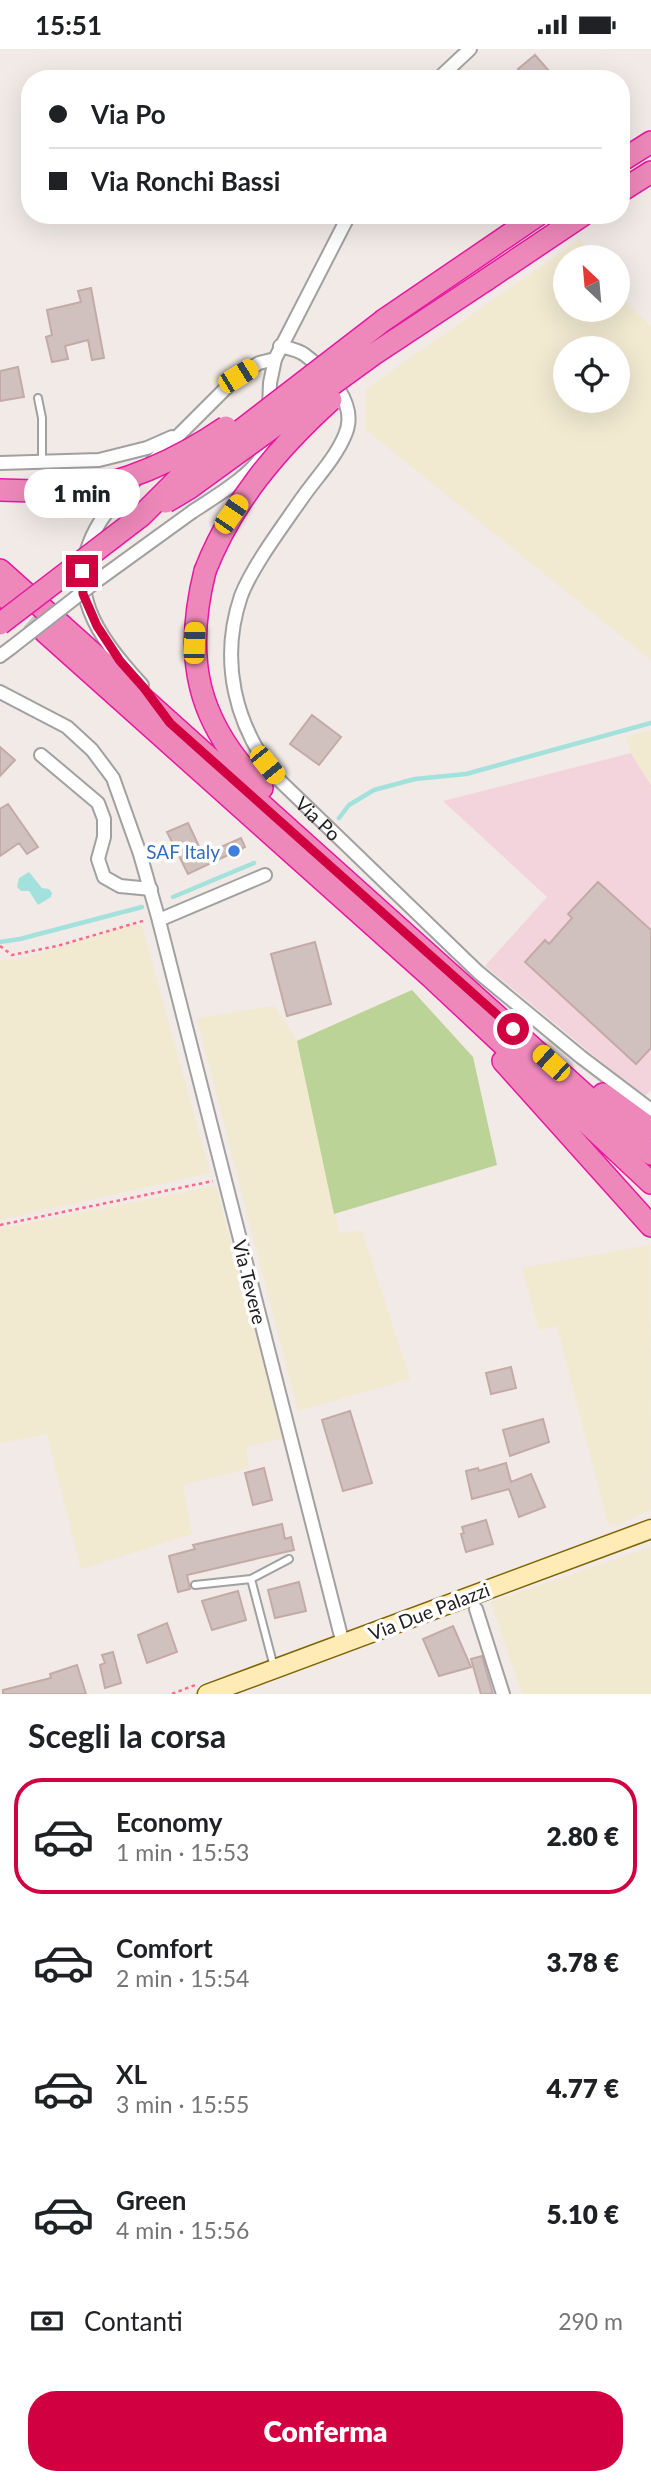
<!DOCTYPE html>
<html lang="it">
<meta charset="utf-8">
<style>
:root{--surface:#fff;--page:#f2f2f2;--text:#202124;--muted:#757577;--line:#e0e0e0;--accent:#d00041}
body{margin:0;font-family:Lato,sans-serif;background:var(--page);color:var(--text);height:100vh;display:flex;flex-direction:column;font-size:26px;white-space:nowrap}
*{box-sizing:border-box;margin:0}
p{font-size:23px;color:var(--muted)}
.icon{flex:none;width:38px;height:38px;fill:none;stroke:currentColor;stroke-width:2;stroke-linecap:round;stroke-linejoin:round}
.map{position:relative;height:1645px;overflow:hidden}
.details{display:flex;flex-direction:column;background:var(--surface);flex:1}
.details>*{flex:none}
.banner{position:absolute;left:21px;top:21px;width:609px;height:154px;border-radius:28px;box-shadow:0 7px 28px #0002;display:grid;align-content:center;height:154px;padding:0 28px;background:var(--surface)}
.needle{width:46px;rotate:334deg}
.tools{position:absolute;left:553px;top:196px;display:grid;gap:14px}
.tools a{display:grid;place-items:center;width:77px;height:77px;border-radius:50%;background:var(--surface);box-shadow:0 7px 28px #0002;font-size:35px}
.end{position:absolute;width:32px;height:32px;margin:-16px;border:9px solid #d00041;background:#fff;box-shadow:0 0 0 4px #fff}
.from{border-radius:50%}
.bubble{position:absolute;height:49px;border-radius:24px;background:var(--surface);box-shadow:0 7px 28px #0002;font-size:23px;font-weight:800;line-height:49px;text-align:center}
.car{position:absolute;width:21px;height:42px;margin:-21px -10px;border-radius:9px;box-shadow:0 0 5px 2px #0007;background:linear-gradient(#f5c518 24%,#345 0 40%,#f5c518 0 76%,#345 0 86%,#f5c518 0)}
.banner b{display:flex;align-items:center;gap:24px;height:66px;font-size:26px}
.banner b+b{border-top:2px solid var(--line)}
.banner i{width:18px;height:18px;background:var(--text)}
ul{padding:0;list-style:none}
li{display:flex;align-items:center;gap:21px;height:116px;margin:0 14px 10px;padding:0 14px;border:4px solid transparent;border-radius:28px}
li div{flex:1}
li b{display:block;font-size:26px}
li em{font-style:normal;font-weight:800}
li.on{border-color:var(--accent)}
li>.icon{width:63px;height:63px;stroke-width:1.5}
h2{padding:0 28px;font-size:32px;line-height:84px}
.pay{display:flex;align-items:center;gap:18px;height:77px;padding:0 28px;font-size:26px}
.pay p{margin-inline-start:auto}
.button{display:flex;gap:14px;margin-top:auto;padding:14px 28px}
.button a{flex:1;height:80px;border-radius:28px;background:var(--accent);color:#fff;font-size:28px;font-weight:800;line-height:80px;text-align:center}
.status{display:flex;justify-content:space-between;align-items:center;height:49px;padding:0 35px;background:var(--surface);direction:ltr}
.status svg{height:19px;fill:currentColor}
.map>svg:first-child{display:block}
.commercial{fill:#f3d4dc}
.farmland{fill:#f1e9d0;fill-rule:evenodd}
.forest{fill:#bcd397}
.water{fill:#a3e2dc}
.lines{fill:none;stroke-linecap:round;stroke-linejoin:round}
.stream{stroke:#a3e2dc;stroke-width:4.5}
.building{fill:#d1c1be;stroke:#c4aaa7;stroke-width:2}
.highway-tunnel{stroke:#c7c2be;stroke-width:21;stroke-dasharray:21 10;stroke-linecap:butt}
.lane-casing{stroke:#a1a1a1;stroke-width:10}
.street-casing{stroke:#a1a1a1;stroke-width:16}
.secondary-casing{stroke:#7e6400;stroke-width:21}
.highway-casing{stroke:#e819a1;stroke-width:24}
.path{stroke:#ff6988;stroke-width:2.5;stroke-dasharray:3.5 3.5;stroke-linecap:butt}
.lane{stroke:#fff;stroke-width:6}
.street{stroke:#fff;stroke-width:12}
.secondary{stroke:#feebb6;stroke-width:18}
.highway{stroke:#e8b;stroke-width:21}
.street-bridge-casing{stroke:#a1a1a1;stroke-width:16;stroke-linecap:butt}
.highway-bridge-casing{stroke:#e819a1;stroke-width:24;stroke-linecap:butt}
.street-bridge{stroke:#fff;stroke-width:12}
.highway-bridge{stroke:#e8b;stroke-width:21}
.route{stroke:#d00041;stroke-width:9}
.shop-dot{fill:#3f7fe0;stroke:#fff;stroke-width:2.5}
.labels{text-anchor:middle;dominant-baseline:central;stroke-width:7;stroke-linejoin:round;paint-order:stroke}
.street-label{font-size:19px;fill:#202020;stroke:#fff}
.shop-label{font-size:19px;fill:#366cbe;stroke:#fff;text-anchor:end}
</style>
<div class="status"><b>15:51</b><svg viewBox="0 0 49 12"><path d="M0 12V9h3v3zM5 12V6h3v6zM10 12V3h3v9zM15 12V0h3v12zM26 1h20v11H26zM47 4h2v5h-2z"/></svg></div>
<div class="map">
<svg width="651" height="1645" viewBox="0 0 651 1645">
<rect width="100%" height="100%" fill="#f1eae6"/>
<path class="commercial" d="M631,704l20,32v305l-7,7 -159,-131 62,-69 -104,-96z"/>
<path class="farmland" d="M580,190l12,18h-27v53h53v-15l33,31v334l-286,-231 1,-40zM618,299v53h-53v-53z
M651,682v54l-20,-32 -5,-16z
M134,875l8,2 68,247 -210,47v-260h18z
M274,957l23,35 43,192 22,-2 48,148 -112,32 -101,-393z
M216,1137l67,252 -37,9 3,21 -66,17 9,49 -111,35 -34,-135 -47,9v-214z
M650,1196l1,265 -35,15 -8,-1 -51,-198 -18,4 -17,-62z
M651,1498v147h-129l-31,-92z"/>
<path class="forest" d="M412,941l61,67 24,108 -163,49 -37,-173z"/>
<path class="water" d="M29,823l13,16 7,1 3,4 -1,4 -13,8 -9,-14h-8l-4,-4 2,-9z"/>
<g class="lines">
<path class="stream" d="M339,769l10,-13 25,-15 41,-11 51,-5 185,-51
M173,848l81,-34
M0,893l20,-3 122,-32"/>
</g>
<path class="building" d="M535,6l21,24h-31l-7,-10z
M91,239l13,70 -12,2 -4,-20 -23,6 3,13 -16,3 -6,-25 6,-2 -5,-25 34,-8 -3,-11z
M18,318l6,30 -24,4v-30z
M312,666l29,22 -22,28 -29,-21z
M0,698l15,13 -15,16z
M8,755l30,43 -11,7 -8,-11 -19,13v-47z
M188,774l15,32 38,-17 4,9 -57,27 -21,-42z
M598,833l53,48v118l-15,16 -111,-102 20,-22 4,4 23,-26 -4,-4z
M315,893l16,62 -44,12 -16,-62z
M511,1318l5,21 -25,6 -5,-21z
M350,1362l22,72 -29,8 -21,-71z
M543,1370l6,23 -39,14 -7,-26z
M506,1414l5,19 20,-8 14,33 -26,10 -10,-28 -37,10 -6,-28 12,-3 1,3z
M264,1419l8,32 -19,5 -8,-32z
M486,1471l7,24 -27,8 -5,-18 3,-1 -2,-6z
M282,1475l3,15 6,-2 3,13 -107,25 3,14 -12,3 -9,-36 26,-7 -2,-4z
M299,1533l7,29 -31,7 -7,-28z
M238,1542l8,29 -34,10 -10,-29z
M167,1574l10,29 -30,11 -9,-28z
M453,1577l18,41 -32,9 -16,-37z
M113,1603l8,31 -16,5 -5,-23 5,-2 -3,-8z
M482,1607l2,7 9,31h-12l-10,-35z
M77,1616l9,29h-83v-4l48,-12 -1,-4z"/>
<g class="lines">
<path class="highway-tunnel" d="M7,550l38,33"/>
<g class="lane-casing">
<path id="lane" d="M38,349l4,20v44
M195,1536l56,-6
M274,1618l-23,-88 38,-20"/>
</g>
<g class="street-casing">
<g id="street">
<path d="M438,30l32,-30"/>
<path id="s1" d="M280,297c8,2 19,4 25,9 23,17 54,49 40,80 -10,24 -30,44 -45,66 -18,26 -48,66 -59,95 -22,65 -6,129 35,181l202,195 103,85 70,53"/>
<path d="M269,361l1,-27 5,-24 74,-144"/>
<path d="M0,414l99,-3 48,-12 25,-11"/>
<path d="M151,414l87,-87 21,-13 16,-4"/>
<path d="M138,428c-12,14 -28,29 -38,45 -40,64 -2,116 42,163"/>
<path d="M192,463c21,-14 64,-39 73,-62 3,-7 3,-15 3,-22"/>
<path d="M0,607l12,-9"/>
<path d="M0,643l67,35 25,23 21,28 27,76 18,63 185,727"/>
<path d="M41,706l57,48 6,16v18l-6,22 6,18 16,9 31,3"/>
<path d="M159,871l106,-45"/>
<path d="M476,1560l27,85"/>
</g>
</g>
<g class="secondary-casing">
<path id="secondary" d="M207,1645l444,-165"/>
</g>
<g class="highway-casing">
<path id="highway" d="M621,112l30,-19
M621,142l30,-19
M486,231l97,-65
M384,271l154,-105
M0,441l69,2
M0,521l651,584
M205,522c-22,88 -8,152 57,217
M0,543l7,7
M45,583l386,345 220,206
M503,1012l148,165
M603,1045l48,35"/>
</g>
<path class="path" d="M0,897l12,9 45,-9 89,-26
M0,1176l213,-44
M172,1645l23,-9"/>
<use href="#lane" class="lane"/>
<use href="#street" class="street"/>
<use href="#secondary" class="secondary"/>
<use href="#highway" class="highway"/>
<g class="street-bridge-casing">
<path id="street-bridge" d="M12,598l86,-67 94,-68"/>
</g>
<g class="highway-bridge-casing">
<path id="highway-bridge" d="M69,443c57,-9 109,-32 157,-65
M166,453l22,-13 186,-135 112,-74
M205,522c27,-69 72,-122 126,-171
M0,575l141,-108 38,-38 205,-158"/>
</g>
<use href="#street-bridge" class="street-bridge"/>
<use href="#highway-bridge" class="highway-bridge"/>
</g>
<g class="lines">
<path class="route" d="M82,522l1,23 14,32 23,35 24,27 26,35 343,306"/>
</g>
<circle class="shop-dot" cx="234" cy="802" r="7"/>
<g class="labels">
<g class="street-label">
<text stroke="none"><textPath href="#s1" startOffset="567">Via Po</textPath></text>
<text transform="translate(250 1233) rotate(76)">Via Tevere</text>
<text transform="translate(429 1562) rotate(-21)">Via Due Palazzi</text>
</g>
<g class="shop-label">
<text x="220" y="802">SAF Italy</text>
</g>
</g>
</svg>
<div class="tools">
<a><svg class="needle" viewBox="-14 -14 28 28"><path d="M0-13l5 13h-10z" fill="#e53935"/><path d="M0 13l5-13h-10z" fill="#757577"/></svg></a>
<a><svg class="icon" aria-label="locate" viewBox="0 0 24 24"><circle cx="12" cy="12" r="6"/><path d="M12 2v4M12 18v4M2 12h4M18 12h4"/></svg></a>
</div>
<i class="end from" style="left:513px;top:980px"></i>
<i class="end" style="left:82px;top:522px"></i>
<div class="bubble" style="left:24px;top:420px;width:116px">1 min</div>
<i class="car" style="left:238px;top:327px;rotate:58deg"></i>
<i class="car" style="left:231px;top:465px;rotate:34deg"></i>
<i class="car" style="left:194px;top:594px;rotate:2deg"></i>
<i class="car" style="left:267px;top:716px;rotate:141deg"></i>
<i class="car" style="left:551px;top:1014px;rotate:312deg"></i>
<div class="banner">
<b><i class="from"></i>Via Po</b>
<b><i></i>Via Ronchi Bassi</b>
</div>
</div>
<section class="details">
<h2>Scegli la corsa</h2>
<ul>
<li class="on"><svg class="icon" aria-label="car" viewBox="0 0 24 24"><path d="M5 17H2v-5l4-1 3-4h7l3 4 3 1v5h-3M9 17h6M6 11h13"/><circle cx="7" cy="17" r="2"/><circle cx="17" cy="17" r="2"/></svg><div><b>Economy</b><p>1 min · 15:53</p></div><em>2.80 €</em></li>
<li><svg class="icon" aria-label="car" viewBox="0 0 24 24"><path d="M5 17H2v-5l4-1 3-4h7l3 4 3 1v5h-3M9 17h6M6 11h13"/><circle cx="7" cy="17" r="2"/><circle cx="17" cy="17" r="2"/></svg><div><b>Comfort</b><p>2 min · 15:54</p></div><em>3.78 €</em></li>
<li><svg class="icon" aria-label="car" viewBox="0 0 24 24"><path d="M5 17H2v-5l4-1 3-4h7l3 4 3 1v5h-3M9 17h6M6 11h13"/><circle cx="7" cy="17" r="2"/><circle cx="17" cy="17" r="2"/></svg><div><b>XL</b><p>3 min · 15:55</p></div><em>4.77 €</em></li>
<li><svg class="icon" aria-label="car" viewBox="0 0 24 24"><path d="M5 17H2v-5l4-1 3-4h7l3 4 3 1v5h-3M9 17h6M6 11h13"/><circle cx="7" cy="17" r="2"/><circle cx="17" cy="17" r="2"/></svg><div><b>Green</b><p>4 min · 15:56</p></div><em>5.10 €</em></li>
</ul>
<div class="pay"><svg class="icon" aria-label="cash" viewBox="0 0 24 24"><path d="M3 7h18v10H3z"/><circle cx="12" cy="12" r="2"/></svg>Contanti<p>290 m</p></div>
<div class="button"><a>Conferma</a></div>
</section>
